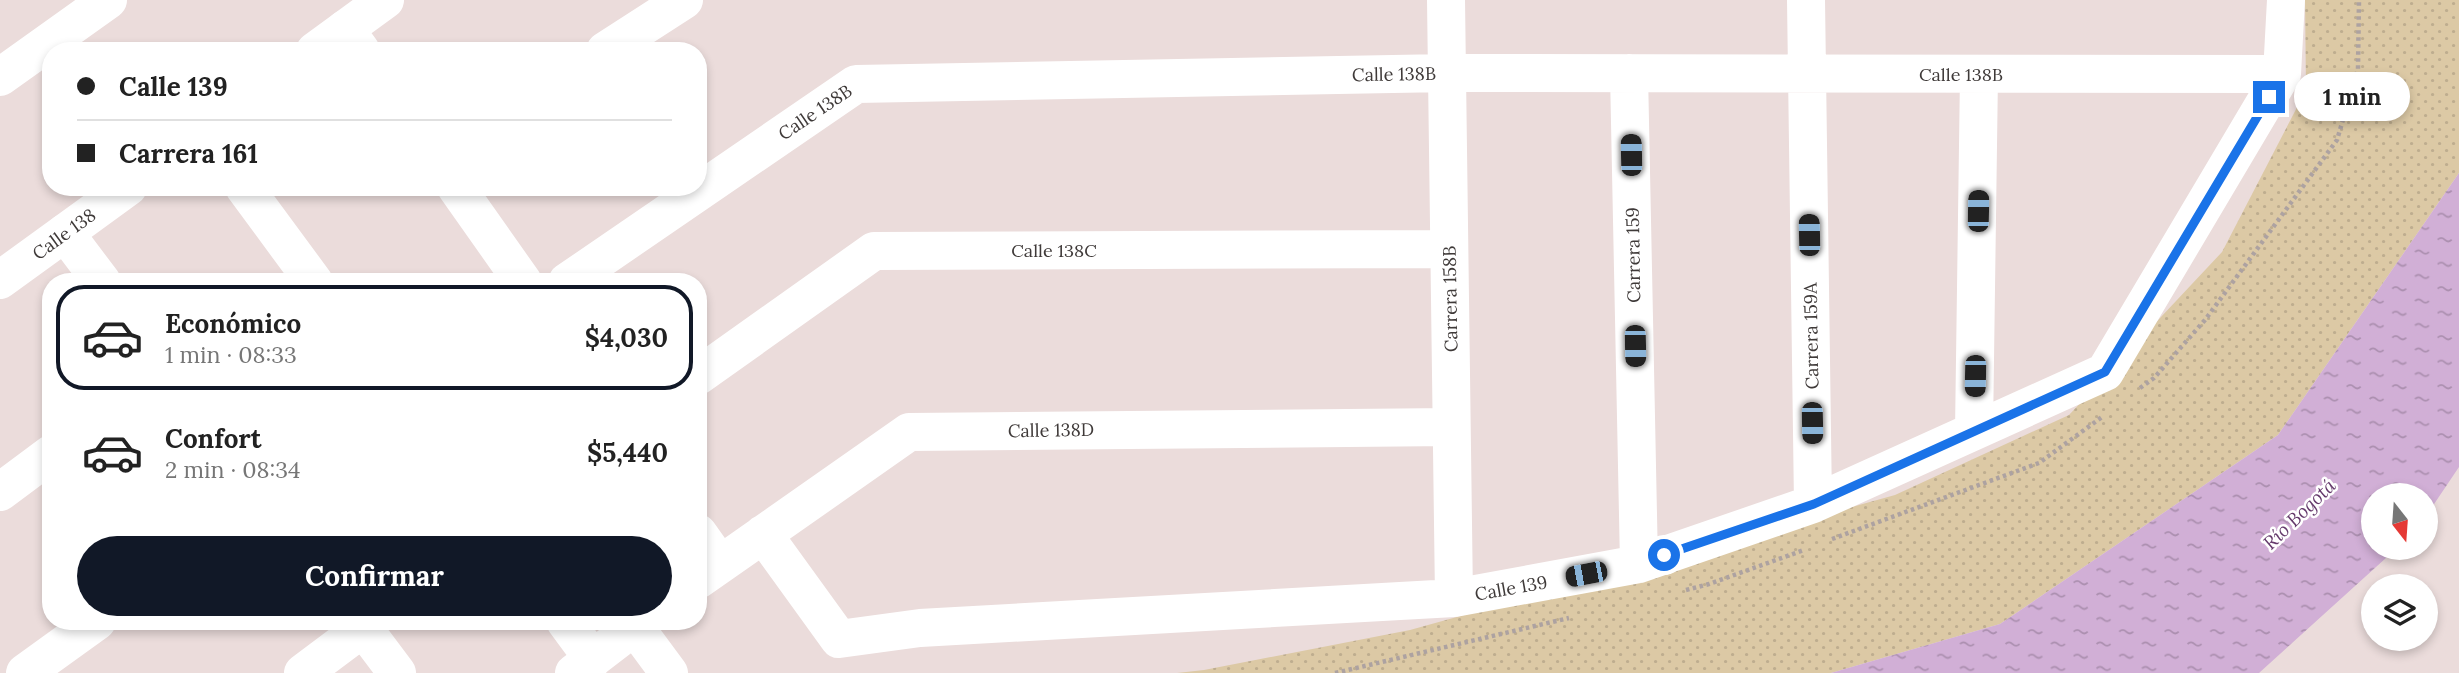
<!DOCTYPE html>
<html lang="es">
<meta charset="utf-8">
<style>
:root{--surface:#fff;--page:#f2f2f2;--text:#222;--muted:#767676;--line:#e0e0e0;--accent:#111827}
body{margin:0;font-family:Lora,serif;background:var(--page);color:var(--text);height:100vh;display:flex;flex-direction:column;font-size:26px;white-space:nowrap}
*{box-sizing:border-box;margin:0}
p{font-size:23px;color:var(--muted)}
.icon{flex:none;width:38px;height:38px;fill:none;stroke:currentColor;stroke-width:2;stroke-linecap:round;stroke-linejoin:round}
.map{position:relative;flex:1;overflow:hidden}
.details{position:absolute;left:42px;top:273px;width:665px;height:357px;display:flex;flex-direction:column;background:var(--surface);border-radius:28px;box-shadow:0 4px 10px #0003}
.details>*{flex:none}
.guide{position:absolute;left:42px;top:42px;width:665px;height:154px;border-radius:28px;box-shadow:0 4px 10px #0003;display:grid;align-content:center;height:154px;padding:0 35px;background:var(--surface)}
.needle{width:46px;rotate:163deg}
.controls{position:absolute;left:2361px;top:483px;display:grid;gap:14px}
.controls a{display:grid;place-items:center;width:77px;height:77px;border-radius:50%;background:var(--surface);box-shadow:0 4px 10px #0003;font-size:35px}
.end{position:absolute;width:32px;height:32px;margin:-16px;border:9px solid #1a73e8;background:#fff;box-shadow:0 0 0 4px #fff}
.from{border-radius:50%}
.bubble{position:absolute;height:49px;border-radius:24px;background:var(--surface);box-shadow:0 4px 10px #0003;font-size:23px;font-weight:800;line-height:49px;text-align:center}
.car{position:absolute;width:21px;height:42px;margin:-21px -10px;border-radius:9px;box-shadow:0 0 5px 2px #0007;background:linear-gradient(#222 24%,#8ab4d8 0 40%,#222 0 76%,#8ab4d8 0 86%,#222 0)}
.guide b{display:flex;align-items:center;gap:24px;height:66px;font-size:26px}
.guide b+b{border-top:2px solid var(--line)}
.guide i{width:18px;height:18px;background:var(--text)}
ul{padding:12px 0 0;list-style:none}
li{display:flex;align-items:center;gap:21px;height:105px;margin:0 14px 10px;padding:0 21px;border:4px solid transparent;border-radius:28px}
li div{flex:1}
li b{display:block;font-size:26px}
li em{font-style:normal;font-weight:800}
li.current{border-color:var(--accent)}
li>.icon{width:63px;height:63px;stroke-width:1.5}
.primary-button{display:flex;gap:14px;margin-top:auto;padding:14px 35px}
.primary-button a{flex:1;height:80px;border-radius:42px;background:var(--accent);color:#fff;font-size:28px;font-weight:800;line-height:80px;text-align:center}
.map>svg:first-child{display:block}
.grass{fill:url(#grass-dots)}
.water{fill:url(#water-ripples)}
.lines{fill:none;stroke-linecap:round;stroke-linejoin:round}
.path{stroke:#ada2a1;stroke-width:4.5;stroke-dasharray:3.5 3.5;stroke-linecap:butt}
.street{stroke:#fff;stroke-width:38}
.secondary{stroke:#fff;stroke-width:38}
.route{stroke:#1a73e8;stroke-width:9}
.labels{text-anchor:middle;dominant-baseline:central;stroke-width:5;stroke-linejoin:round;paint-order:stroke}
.street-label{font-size:18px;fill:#3f3a39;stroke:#fff}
.water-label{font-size:19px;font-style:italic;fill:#653a6c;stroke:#fff}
</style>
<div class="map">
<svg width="2459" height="673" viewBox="0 0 2459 673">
<defs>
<pattern id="grass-dots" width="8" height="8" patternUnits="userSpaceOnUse" patternTransform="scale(1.75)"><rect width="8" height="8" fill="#dcc9a5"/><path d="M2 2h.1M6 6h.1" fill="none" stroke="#bead8f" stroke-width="1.8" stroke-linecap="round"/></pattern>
<pattern id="water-ripples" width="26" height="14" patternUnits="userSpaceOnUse" patternTransform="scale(1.75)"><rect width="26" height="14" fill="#d1afd6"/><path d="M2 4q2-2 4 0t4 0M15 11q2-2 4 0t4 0" fill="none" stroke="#ab8faf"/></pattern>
</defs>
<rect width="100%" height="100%" fill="#ebdcdb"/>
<path class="grass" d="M2305,0h154v173l-181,262 -278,189 -169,49h-654l27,-3 206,-40 485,-135 174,-80 153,-163 84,-162z"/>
<path class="water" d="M2459,173v294l-33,49v-21h-53v53h24l-138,125h-428l169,-49 278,-189z"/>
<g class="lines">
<path class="path" d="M2140,388l14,-10 51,-58 132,-180 21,-71 1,-69
M1832,539l207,-76 63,-46
M1686,590l23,-6 95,-34
M1335,673l234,-55"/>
<path class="street" d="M1446,0l8,598
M1806,0l7,504
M345,29l16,22
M605,51l79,-51
M1629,73l10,491
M0,77l108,-77
M244,187l70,95
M456,187l67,95
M65,233l37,49
M567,282l289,-198 591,-11 835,1
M698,376l176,-125 575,-2
M1974,431l5,-357
M0,492l51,-38
M698,533l22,31
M763,534l76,105 81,-11 534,-30 185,-34 174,-60 292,-132 177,-298 4,-74
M698,580l211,-148 542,-5
M358,621l39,52
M565,621l28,38
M635,627l34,46
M25,673l72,-52
M303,673l60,-45
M574,673l68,-52"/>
<path class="secondary" d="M315,51l70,-51
M0,280l128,-93"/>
</g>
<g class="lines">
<path class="route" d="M1664,555l150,-51 291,-132 164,-275"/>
</g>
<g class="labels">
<g class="street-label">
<text transform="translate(1394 74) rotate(-1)">Calle 138B</text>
<text x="1961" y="74">Calle 138B</text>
<text transform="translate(815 112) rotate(-34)">Calle 138B</text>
<text transform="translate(64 234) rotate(-36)">Calle 138</text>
<text x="1054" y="250">Calle 138C</text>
<text transform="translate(1633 255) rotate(-91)">Carrera 159</text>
<text transform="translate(1450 299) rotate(-91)">Carrera 158B</text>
<text transform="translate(1811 336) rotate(-91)">Carrera 159A</text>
<text transform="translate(1051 430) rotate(-1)">Calle 138D</text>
<text transform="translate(1511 588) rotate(-10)">Calle 139</text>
</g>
<g class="water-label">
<text transform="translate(2299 514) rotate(-44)">Río Bogotá</text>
</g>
</g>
</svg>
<div class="controls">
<a><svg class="needle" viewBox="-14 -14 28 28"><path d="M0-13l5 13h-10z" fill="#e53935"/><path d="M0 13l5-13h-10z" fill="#767676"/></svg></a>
<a><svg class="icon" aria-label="layers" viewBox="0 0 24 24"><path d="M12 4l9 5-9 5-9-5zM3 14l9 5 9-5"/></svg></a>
</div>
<i class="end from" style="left:1664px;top:555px"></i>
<i class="end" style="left:2269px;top:97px"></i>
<div class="bubble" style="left:2294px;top:72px;width:116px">1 min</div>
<i class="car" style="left:1631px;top:155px;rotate:359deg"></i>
<i class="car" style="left:1978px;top:211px;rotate:1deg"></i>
<i class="car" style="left:1809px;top:235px;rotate:359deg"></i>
<i class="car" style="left:1635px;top:346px;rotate:179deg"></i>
<i class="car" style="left:1975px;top:376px;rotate:181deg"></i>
<i class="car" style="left:1812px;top:423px;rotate:179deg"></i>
<i class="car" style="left:1586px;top:574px;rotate:259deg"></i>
<div class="guide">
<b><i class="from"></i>Calle 139</b>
<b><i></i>Carrera 161</b>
</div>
<section class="details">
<ul>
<li class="current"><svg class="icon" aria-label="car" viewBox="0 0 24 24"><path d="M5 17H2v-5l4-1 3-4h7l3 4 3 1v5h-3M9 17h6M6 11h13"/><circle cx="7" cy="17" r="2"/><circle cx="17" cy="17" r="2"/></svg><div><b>Económico</b><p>1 min · 08:33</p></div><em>$4,030</em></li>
<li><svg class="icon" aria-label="car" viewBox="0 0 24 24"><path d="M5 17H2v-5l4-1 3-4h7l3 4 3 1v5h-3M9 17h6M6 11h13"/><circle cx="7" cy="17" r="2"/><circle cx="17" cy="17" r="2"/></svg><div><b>Confort</b><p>2 min · 08:34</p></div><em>$5,440</em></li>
</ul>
<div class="primary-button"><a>Confirmar</a></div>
</section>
</div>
